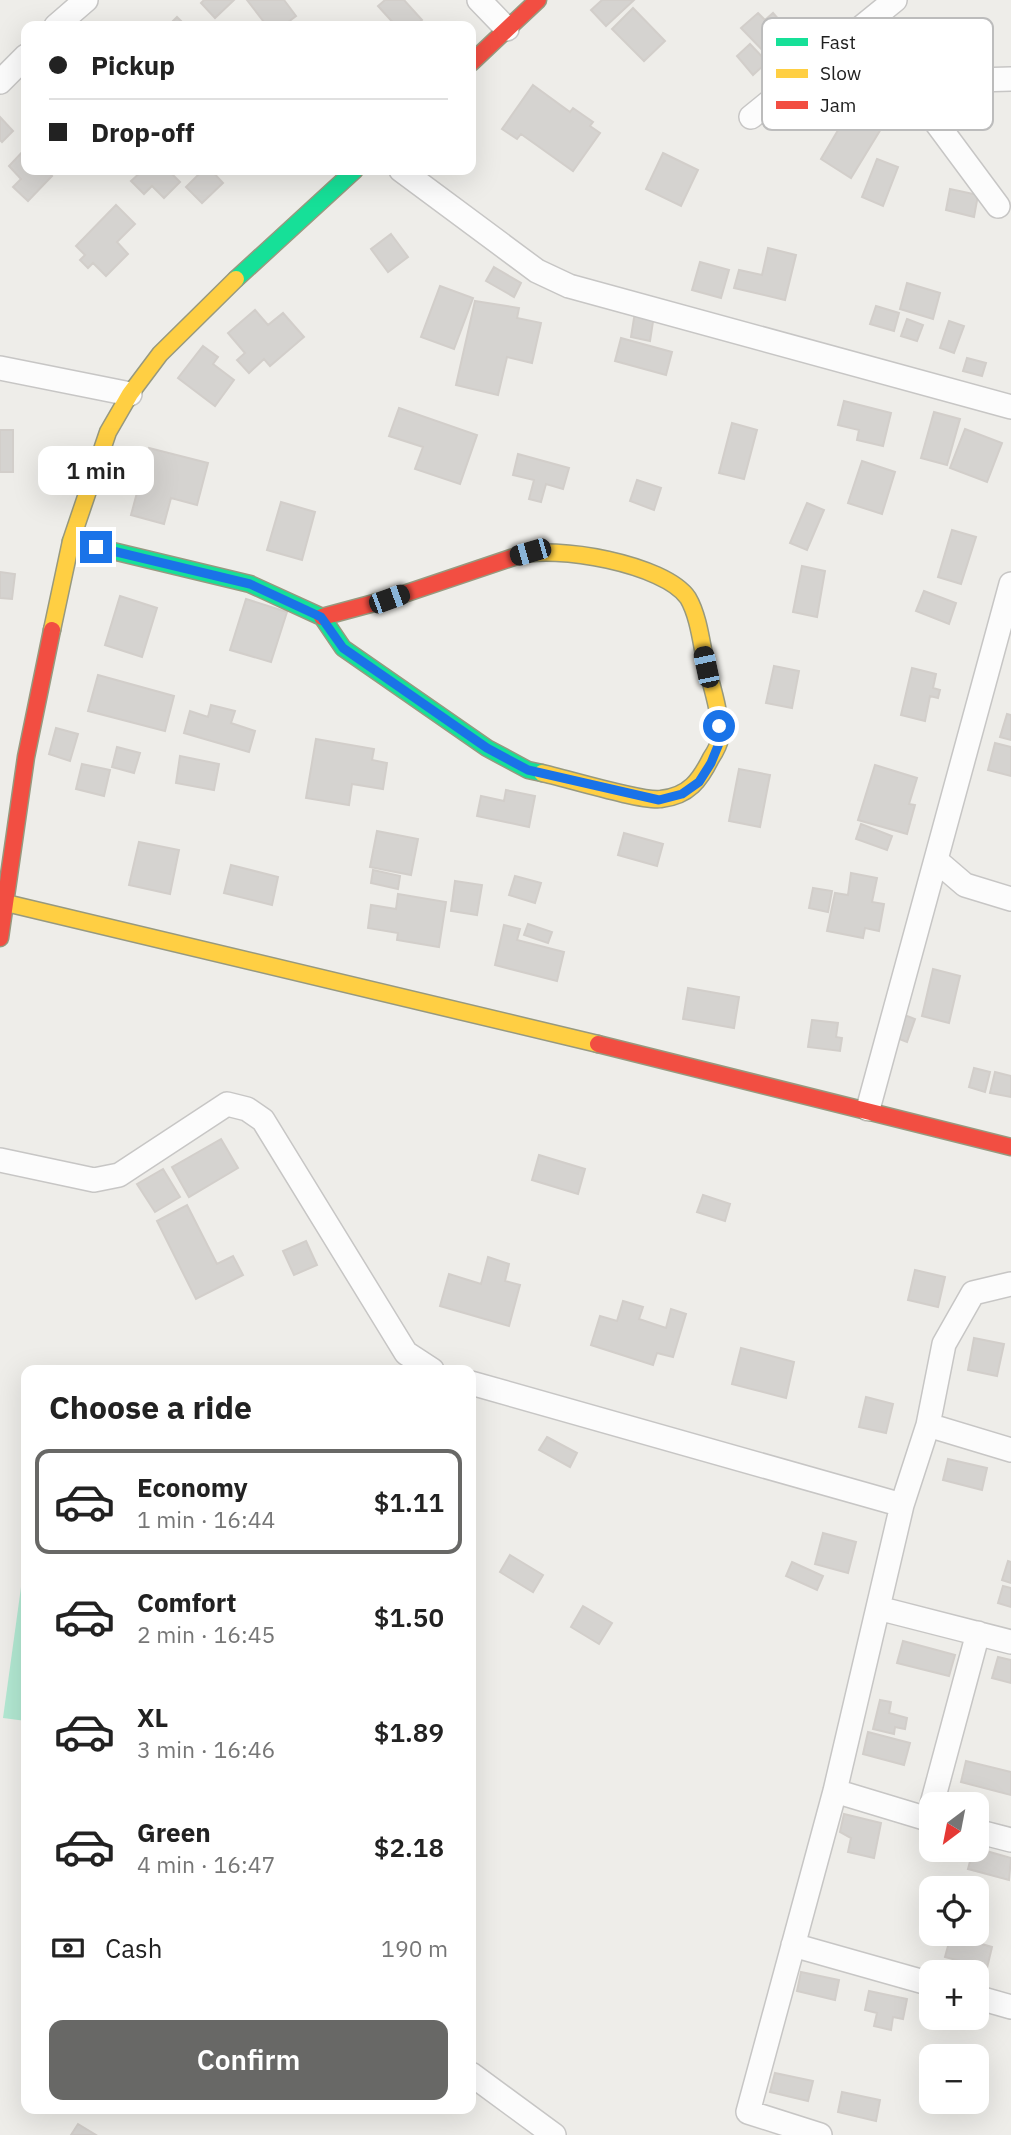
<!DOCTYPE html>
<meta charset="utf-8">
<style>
:root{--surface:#fff;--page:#f6f6f6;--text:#222;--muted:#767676;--line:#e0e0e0;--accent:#686866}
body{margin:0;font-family:"IBM Plex Sans",sans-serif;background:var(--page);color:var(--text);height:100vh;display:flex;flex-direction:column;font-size:26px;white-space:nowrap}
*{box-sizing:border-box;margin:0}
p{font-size:23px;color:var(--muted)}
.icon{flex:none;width:38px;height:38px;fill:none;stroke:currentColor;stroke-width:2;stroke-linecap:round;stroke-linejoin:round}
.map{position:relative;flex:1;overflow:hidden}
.drawer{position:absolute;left:21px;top:1365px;width:455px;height:749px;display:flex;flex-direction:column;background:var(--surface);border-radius:14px;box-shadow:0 7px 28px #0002}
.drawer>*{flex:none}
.guide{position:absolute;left:21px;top:21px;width:455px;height:154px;border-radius:14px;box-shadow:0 7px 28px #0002;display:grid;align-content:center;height:154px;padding:0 28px;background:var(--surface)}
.needle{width:46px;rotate:212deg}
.tools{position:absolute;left:919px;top:1792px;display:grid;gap:14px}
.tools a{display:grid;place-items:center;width:70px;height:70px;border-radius:14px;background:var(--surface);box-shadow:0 7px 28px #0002;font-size:35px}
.end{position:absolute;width:32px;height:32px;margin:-16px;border:9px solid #1a73e8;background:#fff;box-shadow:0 0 0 4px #fff}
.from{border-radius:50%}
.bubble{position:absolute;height:49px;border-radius:14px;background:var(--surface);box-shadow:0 7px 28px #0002;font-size:23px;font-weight:600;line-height:49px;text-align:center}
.car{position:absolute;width:21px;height:42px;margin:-21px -10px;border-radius:9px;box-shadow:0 0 5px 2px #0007;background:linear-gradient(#222 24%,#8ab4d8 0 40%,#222 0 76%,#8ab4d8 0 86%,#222 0)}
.guide b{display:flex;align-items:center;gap:24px;height:66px;font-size:26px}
.guide b+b{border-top:2px solid var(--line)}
.guide i{width:18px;height:18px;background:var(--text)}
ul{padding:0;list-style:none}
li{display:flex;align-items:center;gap:21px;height:105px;margin:0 14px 10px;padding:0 14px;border:4px solid transparent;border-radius:14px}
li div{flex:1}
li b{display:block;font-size:26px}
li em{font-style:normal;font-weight:600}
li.current{border-color:var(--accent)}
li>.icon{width:63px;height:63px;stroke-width:1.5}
h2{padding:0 28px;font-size:32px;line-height:84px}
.pay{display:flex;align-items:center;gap:18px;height:77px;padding:0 28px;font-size:26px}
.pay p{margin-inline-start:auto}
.button{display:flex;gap:14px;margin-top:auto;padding:14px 28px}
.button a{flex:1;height:80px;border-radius:14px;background:var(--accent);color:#fff;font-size:28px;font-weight:600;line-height:80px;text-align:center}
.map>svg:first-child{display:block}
.pitch{fill:#b2e8d2}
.building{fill:#d5d3d0;stroke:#d2ceca;stroke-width:2}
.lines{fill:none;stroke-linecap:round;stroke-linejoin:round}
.street-casing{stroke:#c7c6c5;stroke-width:26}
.fast-casing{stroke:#97997f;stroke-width:19}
.slow-casing{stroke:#97997f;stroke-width:19}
.jam-casing{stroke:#97997f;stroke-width:19}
.street{stroke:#fcfcfc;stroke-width:23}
.fast{stroke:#16e098;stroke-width:16}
.slow{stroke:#ffcf43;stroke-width:16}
.jam{stroke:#f24e42;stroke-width:16}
.route{stroke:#1a73e8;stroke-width:9}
.key{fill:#fff;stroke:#bcbcbc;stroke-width:2}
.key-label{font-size:19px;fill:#202020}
</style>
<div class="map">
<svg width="1011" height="2135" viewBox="0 0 1011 2135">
<rect width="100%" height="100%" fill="#eeede9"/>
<path class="pitch" d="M26,1551v170l-23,-3z"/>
<path class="building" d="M204,0h30l-19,18 -14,-15z
M247,0h37l12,16 -13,10h-16z
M385,0h19l18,20 -7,6h-19l-18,-20z
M602,0h32l-28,26 -15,-16z
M633,8l32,33 -21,20 -32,-32z
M758,13l7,7 8,-7 8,9 -6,6 14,14 -18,17 -30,-31z
M177,17l9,9h-18z
M750,44l17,18 -14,13 -16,-19z
M533,85l37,27 3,-4 20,14 -3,4 10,7 -27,38 -52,-37 -4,5 -15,-10z
M868,108l19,11 -36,59 -30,-19 29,-49 12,8z
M0,117l13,14 -11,11 -2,-2z
M26,148v22h20l6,6 -24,25 -15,-14 8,-8 -12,-13z
M663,153l35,17 -17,36 -35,-17z
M877,159l21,8 -15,39 -21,-9z
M143,170h25l12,12 -16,16 -12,-12 -8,8 -13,-13z
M203,170h8l12,13 -21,20 -16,-16z
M950,189l28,6 -4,22 -28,-7z
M116,205l19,19 -18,18 11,12 -22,22 -13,-13 -5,5 -8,-8 5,-5 -9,-9z
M391,234l17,23 -20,15 -17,-23z
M768,248l28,7 -11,45 -51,-12 5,-18 23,5z
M700,262l29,8 -8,28 -29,-8z
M494,267l27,16 -7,14 -28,-16z
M907,283l33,10 -7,26 -33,-10z
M440,286l33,12 -19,51 -33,-12z
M475,301l44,7 -2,10 24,5 -9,40 -25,-6 -9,38 -42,-10z
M876,306l23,7 -5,18 -24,-7z
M255,310l13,15 15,-12 21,24 -34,29 -6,-7 -15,14 -12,-13 8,-7 -17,-20z
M635,312l19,3 -4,26 -19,-4z
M907,319l16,6 -6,16 -16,-5z
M949,321l15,5 -10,27 -14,-5z
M621,338l51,14 -6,23 -51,-14z
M203,346l15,11 -5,7 21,16 -19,26 -37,-28z
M967,358l19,5 -4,13 -19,-5z
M844,401l47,12 -8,33 -26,-6 2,-10 -21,-5z
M399,408l78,27 -17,49 -45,-15 8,-22 -34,-11z
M934,412l26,7 -13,46 -26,-7z
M732,423l25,7 -13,49 -25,-6z
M965,429l37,14 -15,39 -37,-14z
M0,430h13v42h-13z
M149,448l59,15 -11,42 -26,-7 -7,26 -33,-9z
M518,454l51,14 -6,21 -17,-5 -5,18 -12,-3 5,-19 -21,-5z
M862,461l33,11 -13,42 -34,-11z
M637,480l24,8 -7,22 -24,-9z
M281,502l34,10 -13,48 -35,-10z
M807,503l17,7 -17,40 -17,-7z
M952,530l24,7 -15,47 -23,-7z
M802,566l23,5 -8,46 -24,-5z
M0,572l15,2 -3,25 -12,-1z
M924,591l32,12 -7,21 -33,-13z
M120,596l37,12 -15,49 -37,-12z
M246,599l41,13 -16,50 -41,-12z
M774,666l25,5 -7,37 -26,-5z
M912,668l24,6 -3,14 7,2 -2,8 -8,-2 -5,25 -24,-6z
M98,675l76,21 -9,35 -77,-20z
M211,705l24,6 -4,12 24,8 -6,21 -65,-19 6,-22 18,6z
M1007,714l4,1v25l-11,-3z
M56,728l22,6 -8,27 -21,-7z
M316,739l58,10 -2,11 15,3 -4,26 -31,-5 -3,21 -43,-7z
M995,743l16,4v29l-23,-6z
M117,747l23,6 -6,20 -22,-6z
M180,756l39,8 -5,26 -38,-7z
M82,764l28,6 -6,26 -28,-7z
M875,765l42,13 -8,26 6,1 -8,29 -49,-14z
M739,769l31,6 -10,52 -31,-6z
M506,790l29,6 -6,31 -52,-11 4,-20 23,5z
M861,824l31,12 -5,14 -31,-11z
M377,831l41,8 -7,36 -41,-8z
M624,833l39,11 -6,22 -39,-11z
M139,842l40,8 -9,44 -41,-9z
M231,865l47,12 -6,28 -48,-12z
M373,870l27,6 -2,13 -27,-6z
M851,873l26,5 -5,24 12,2 -5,27 -14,-3 -2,10 -36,-7 8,-38 13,2z
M515,876l26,7 -6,20 -26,-8z
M455,881l27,4 -5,30 -26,-4z
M813,888l19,3 -4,21 -19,-4z
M398,894l48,8 -7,45 -42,-7 1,-7 -30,-5 3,-23 25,4z
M528,924l24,8 -4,11 -24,-8z
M504,925l16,4 -3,11 47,12 -7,29 -62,-16z
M933,969l27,7 -11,47 -27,-7z
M688,988l51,9 -5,31 -51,-9z
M899,1013l16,6 -8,23 -16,-6z
M812,1020l26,3 -2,14 6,1 -2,13 -32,-4z
M974,1068l16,4 -5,20 -16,-5z
M995,1072l16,4v21l-21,-4z
M221,1139l17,29 -49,29 -17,-30z
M539,1155l46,14 -7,25 -46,-14z
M163,1169l17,28 -25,15 -18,-28z
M703,1195l27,9 -5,17 -28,-9z
M187,1205l30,59 16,-8 10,19 -47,24 -39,-78z
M306,1241l11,24 -23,10 -11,-24z
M488,1257l21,7 -4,17 15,4 -11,41 -69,-20 9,-32 32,10z
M915,1270l30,7 -7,30 -30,-7z
M623,1301l20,6 -4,12 27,9 5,-19 15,5 -13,43 -16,-4 -4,12 -62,-20 9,-29 17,5z
M974,1338l30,6 -7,32 -29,-6z
M741,1348l53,14 -8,36 -54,-14z
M866,1397l27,7 -7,29 -27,-6z
M547,1437l30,16 -7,14 -31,-17z
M948,1459l39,9 -5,22 -39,-10z
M823,1533l33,9 -8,31 -33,-9z
M510,1555l33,20 -10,17 -33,-20z
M1008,1561l3,1v21l-9,-3z
M792,1562l31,14 -6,14 -31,-14z
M1003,1586l8,2v19l-13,-4z
M583,1606l29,17 -13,21 -28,-17z
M903,1641l52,14 -6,21 -52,-13z
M998,1657l13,3v23l-19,-5z
M880,1700l11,2 -2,11 18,5 -2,11 -10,-2 -1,7 -21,-5z
M868,1732l42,11 -6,22 -41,-11z
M966,1761l45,11v23l-50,-13z
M844,1814l37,9 -7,35 -26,-6 3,-14 -11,-6z
M976,1848l35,10 -2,22 -41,-11 5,-19z
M951,1935l41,12 -5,21 -42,-11z
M801,1972l38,8 -4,20 -38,-9z
M869,1991l38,8 -4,20 -10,-2 -2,13 -17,-4 3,-13 -12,-3z
M775,2073l38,8 -5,20 -38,-9z
M842,2092l38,8 -4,21 -38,-9z
M78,2124l18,11h-25z"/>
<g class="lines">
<g class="street-casing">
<path id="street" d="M479,0l28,29
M56,26l30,-26
M845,40l61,42 105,-3
M0,82l26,-26
M906,82l92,124
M751,117l144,-117
M401,170l136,101 32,15 442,121
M0,368l130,26
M937,861l28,24 46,14
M868,1109l143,-525
M0,1160l94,20 25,-5 108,-71 20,5 16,11 143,233 26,17
M471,1383l431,122
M928,1425l83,25
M878,1608l133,34
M835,1791l96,29
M932,1804l46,-171
M976,1831l35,9
M793,1945l138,39
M976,1997l35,10
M471,2074l83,61
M820,2135l-72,-23 87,-321 67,-286 26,-80 16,-81 29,-51 38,-9"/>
</g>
<g class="fast-casing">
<path id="fast" d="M236,279l119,-109
M71,541l179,43 72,33 21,31 144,100 41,22 14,3"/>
</g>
<g class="slow-casing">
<path id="slow" d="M517,556c37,-12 148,8 171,42 10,17 13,42 17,62 6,25 16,52 15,78 -1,7 -5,14 -9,20 -11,22 -22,38 -50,41 -18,3 -96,-21 -119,-26
M52,630l19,-89 37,-109 22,-38 30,-40 76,-75
M6,903l592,141"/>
</g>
<g class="jam-casing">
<path id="jam" d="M471,63l67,-63
M322,617l67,-18 128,-43
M0,938l26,-181 26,-127
M598,1044l413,103"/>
</g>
<use href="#street" class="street"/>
<use href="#fast" class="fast"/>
<use href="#slow" class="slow"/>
<use href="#jam" class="jam"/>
</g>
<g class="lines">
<path class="route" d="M96,547l154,37 71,33 22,31 144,100 41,22 131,30 23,-6 17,-12 12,-19 9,-22 -1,-15"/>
</g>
<rect x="762" y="18" width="231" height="112" rx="10" class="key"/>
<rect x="776" y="38" width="32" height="8" fill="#16e098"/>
<rect x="776" y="69" width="32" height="9" fill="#ffcf43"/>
<rect x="776" y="101" width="32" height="8" fill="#f24e42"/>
<g class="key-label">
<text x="820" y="49">Fast</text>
<text x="820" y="80">Slow</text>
<text x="820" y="112">Jam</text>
</g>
</svg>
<div class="tools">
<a><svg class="needle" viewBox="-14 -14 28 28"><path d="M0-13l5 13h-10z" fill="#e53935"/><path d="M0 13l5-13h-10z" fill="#767676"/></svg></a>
<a><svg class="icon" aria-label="locate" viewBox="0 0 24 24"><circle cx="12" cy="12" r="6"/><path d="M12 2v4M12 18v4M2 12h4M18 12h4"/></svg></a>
<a>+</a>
<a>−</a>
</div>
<i class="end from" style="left:719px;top:726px"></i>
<i class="end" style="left:96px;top:547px"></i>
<div class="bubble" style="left:38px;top:446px;width:116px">1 min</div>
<i class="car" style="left:530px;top:552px;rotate:254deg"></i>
<i class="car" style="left:389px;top:599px;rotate:70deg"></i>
<i class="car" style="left:706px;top:667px;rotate:348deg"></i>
<div class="guide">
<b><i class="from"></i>Pickup</b>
<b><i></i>Drop-off</b>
</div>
<section class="drawer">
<h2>Choose a ride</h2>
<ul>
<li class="current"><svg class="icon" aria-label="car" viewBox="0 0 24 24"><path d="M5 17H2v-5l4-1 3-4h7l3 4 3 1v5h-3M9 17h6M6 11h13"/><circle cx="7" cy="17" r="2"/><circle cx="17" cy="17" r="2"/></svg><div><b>Economy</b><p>1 min · 16:44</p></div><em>$1.11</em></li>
<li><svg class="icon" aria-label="car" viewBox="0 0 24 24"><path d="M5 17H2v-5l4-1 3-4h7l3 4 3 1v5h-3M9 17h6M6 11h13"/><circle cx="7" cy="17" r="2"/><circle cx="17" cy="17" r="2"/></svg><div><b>Comfort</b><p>2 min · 16:45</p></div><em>$1.50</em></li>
<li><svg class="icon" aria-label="car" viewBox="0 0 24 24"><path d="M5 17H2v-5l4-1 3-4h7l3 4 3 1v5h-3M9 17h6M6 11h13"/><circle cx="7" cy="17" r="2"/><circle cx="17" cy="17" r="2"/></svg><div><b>XL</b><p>3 min · 16:46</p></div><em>$1.89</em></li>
<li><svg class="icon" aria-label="car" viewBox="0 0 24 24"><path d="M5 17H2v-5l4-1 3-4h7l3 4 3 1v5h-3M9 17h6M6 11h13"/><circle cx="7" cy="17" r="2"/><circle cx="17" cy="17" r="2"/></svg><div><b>Green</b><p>4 min · 16:47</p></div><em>$2.18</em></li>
</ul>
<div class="pay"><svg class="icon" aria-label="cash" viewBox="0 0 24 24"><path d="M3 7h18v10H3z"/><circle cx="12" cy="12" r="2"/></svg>Cash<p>190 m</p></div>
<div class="button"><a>Confirm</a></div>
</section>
</div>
